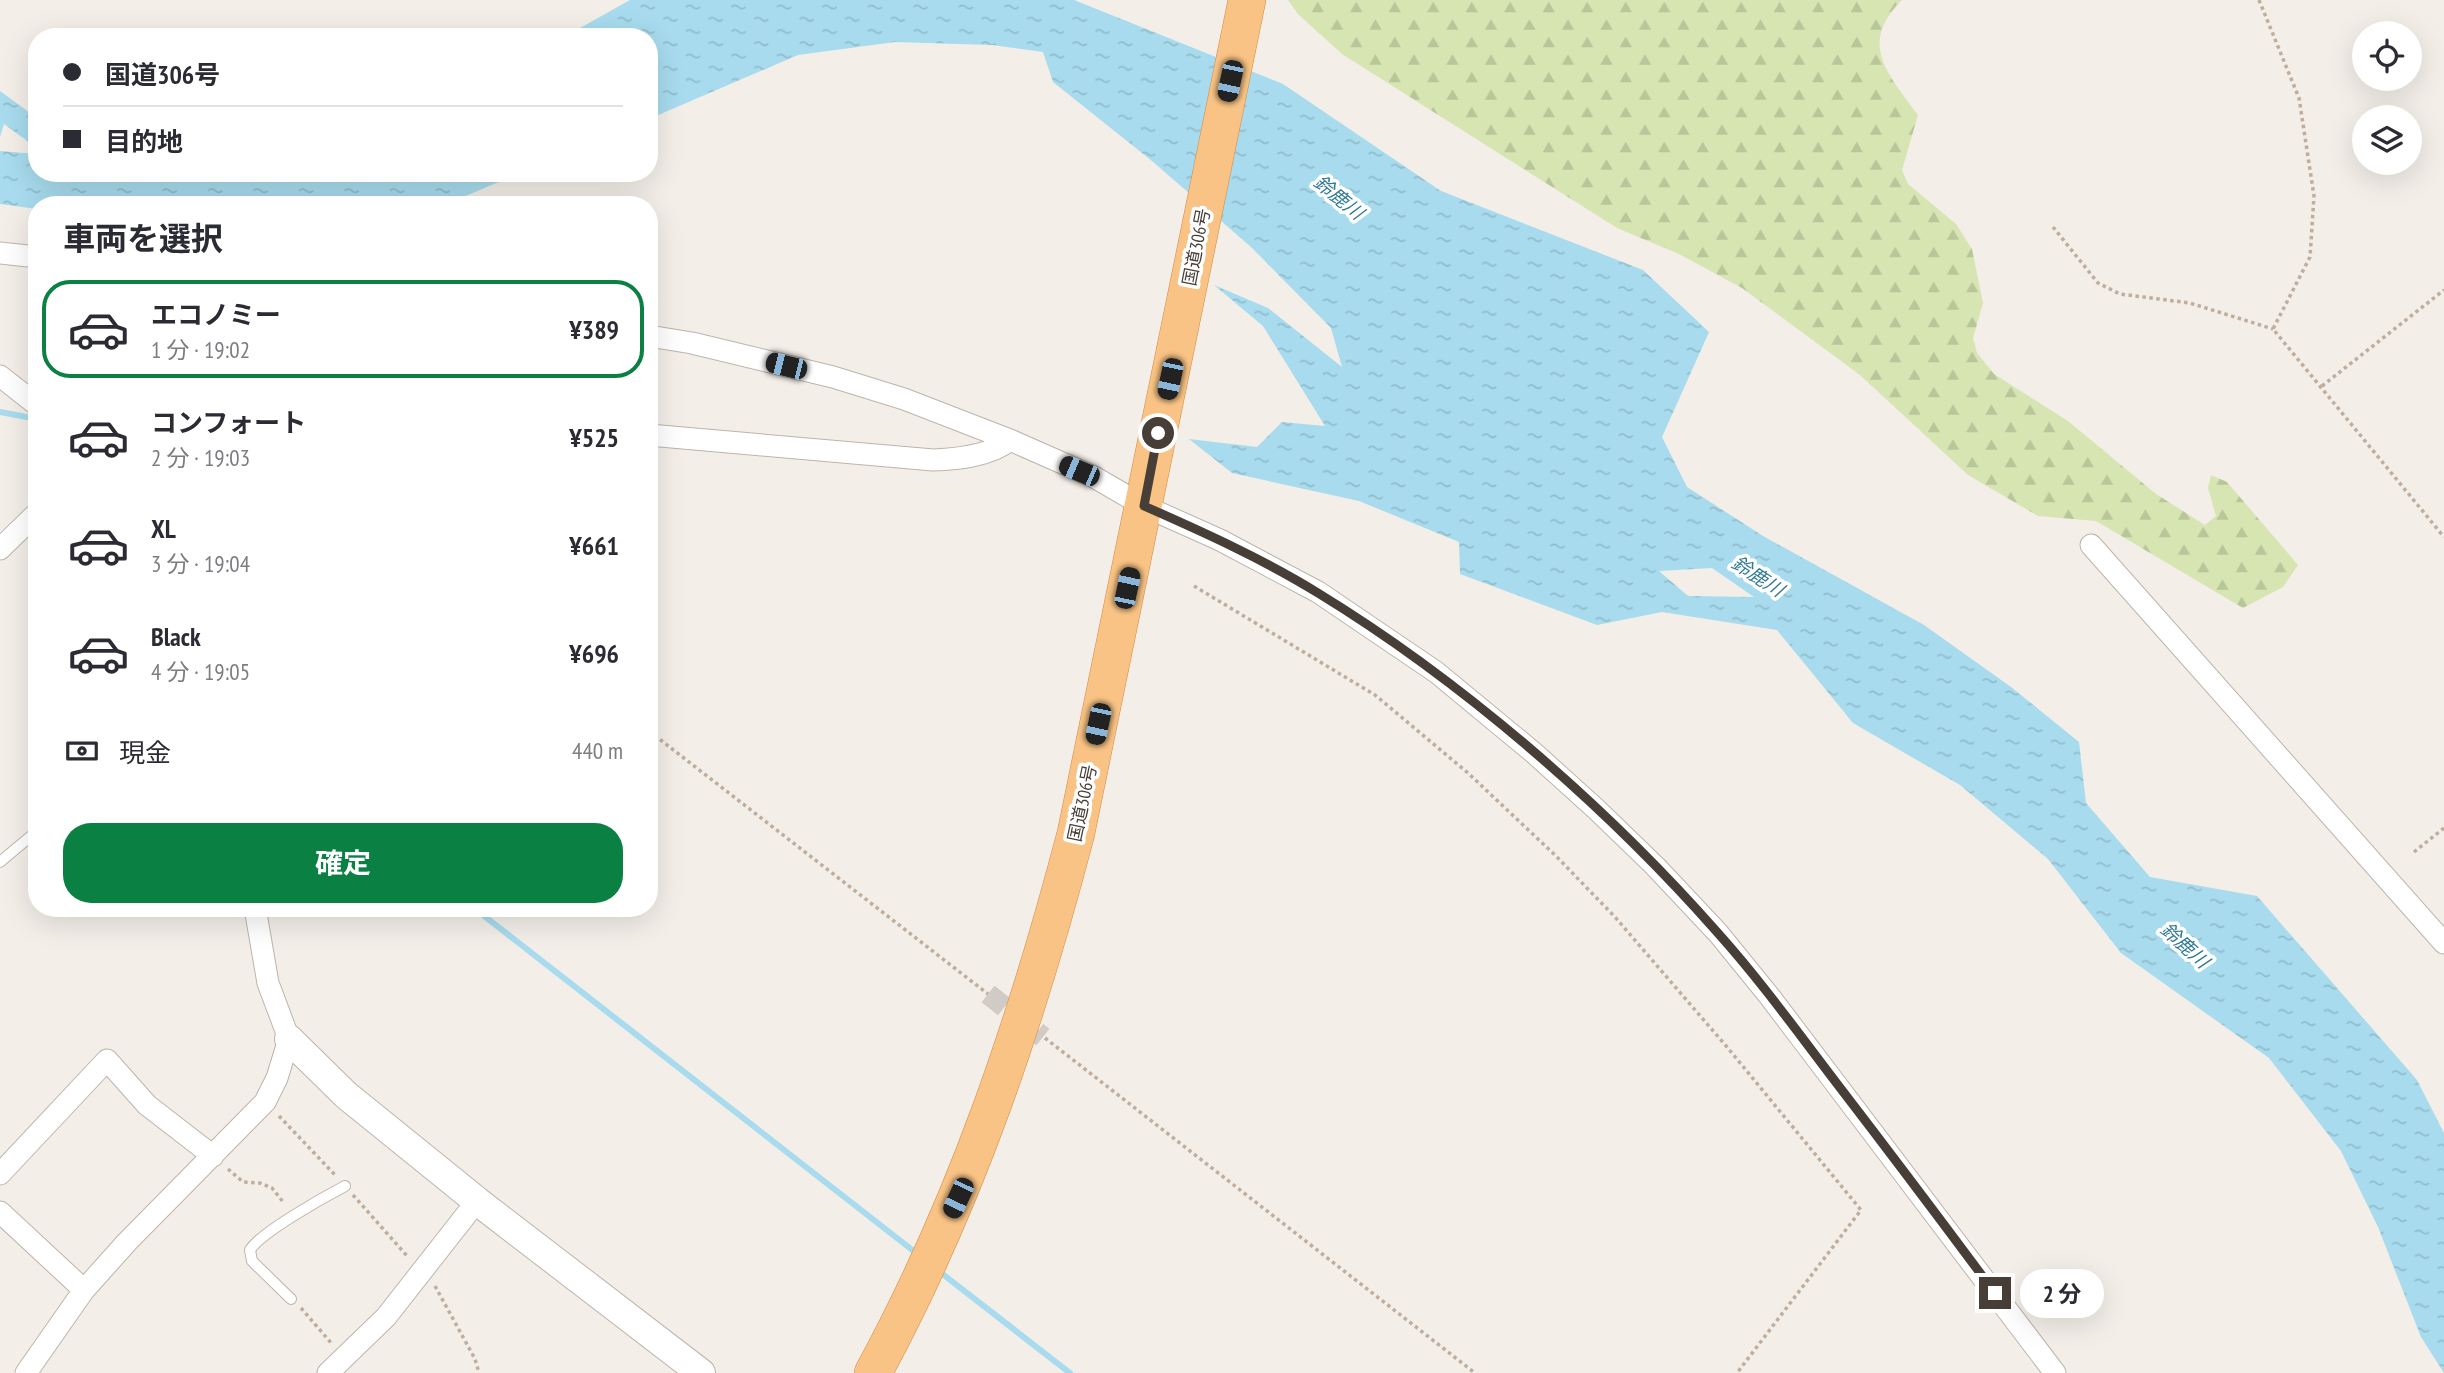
<!DOCTYPE html>
<html lang="ja">
<meta charset="utf-8">
<style>
:root{--surface:#fff;--page:#f7f7f7;--text:#2b2b33;--muted:#7c7c81;--line:#e1e1e2;--accent:#0b8043}
body{margin:0;font-family:"PT Sans Narrow","Noto Sans JP",sans-serif;background:var(--page);color:var(--text);height:100vh;display:flex;flex-direction:column;font-size:26px;white-space:nowrap}
*{box-sizing:border-box;margin:0}
p{font-size:23px;color:var(--muted)}
.icon{flex:none;width:38px;height:38px;fill:none;stroke:currentColor;stroke-width:2;stroke-linecap:round;stroke-linejoin:round}
.map{position:relative;flex:1;overflow:hidden}
.drawer{position:absolute;left:28px;top:196px;width:630px;height:721px;display:flex;flex-direction:column;background:var(--surface);border-radius:28px;box-shadow:0 7px 28px #0002}
.drawer>*{flex:none}
.banner{position:absolute;left:28px;top:28px;width:630px;height:154px;border-radius:28px;box-shadow:0 7px 28px #0002;display:grid;align-content:center;height:154px;padding:0 35px;background:var(--surface)}
.fabs{position:absolute;left:2352px;top:21px;display:grid;gap:14px}
.fabs a{display:grid;place-items:center;width:70px;height:70px;border-radius:50%;background:var(--surface);box-shadow:0 7px 28px #0002;font-size:35px}
.end{position:absolute;width:32px;height:32px;margin:-16px;border:9px solid #463e37;background:#fff;box-shadow:0 0 0 4px #fff}
.from{border-radius:50%}
.bubble{position:absolute;height:49px;border-radius:24px;background:var(--surface);box-shadow:0 7px 28px #0002;font-size:23px;font-weight:700;line-height:49px;text-align:center}
.car{position:absolute;width:21px;height:42px;margin:-21px -10px;border-radius:9px;box-shadow:0 0 5px 2px #0007;background:linear-gradient(#222 24%,#8ab4d8 0 40%,#222 0 76%,#8ab4d8 0 86%,#222 0)}
.banner b{display:flex;align-items:center;gap:24px;height:66px;font-size:26px}
.banner b+b{border-top:2px solid var(--line)}
.banner i{width:18px;height:18px;background:var(--text)}
ul{padding:0;list-style:none}
li{display:flex;align-items:center;gap:21px;height:98px;margin:0 14px 10px;padding:0 21px;border:4px solid transparent;border-radius:28px}
li div{flex:1}
li b{display:block;font-size:26px}
li em{font-style:normal;font-weight:700}
li.active{border-color:var(--accent)}
li>.icon{width:63px;height:63px;stroke-width:1.5}
h2{padding:0 35px;font-size:32px;line-height:84px}
.pay{display:flex;align-items:center;gap:18px;height:77px;padding:0 35px;font-size:26px}
.pay p{margin-inline-start:auto}
.cta{display:flex;gap:14px;margin-top:auto;padding:14px 35px}
.cta a{flex:1;height:80px;border-radius:28px;background:var(--accent);color:#fff;font-size:28px;font-weight:700;line-height:80px;text-align:center}
.map>svg:first-child{display:block}
.forest{fill:url(#forest-firs)}
.water{fill:url(#water-ripples);fill-rule:evenodd}
.lines{fill:none;stroke-linecap:round;stroke-linejoin:round}
.stream{stroke:#a7dbed;stroke-width:6}
.minor-tunnel{stroke:#d0cbc5;stroke-width:21;stroke-dasharray:21 10;stroke-linecap:butt}
.service-casing{stroke:#beb4ab;stroke-width:12}
.minor-casing{stroke:#beb4ab;stroke-width:23}
.tertiary-casing{stroke:#beb4ab;stroke-width:30}
.trunk-casing{stroke:#d6883f;stroke-width:38}
.path{stroke:#bfae9d;stroke-width:3.5;stroke-dasharray:3.5 3.5;stroke-linecap:butt}
.service{stroke:#fff;stroke-width:10}
.minor{stroke:#fff;stroke-width:21}
.tertiary{stroke:#fff;stroke-width:28}
.trunk{stroke:#f8c384;stroke-width:37}
.route{stroke:#463e37;stroke-width:9}
.labels{text-anchor:middle;dominant-baseline:central;stroke-width:7;stroke-linejoin:round;paint-order:stroke}
.street-label{font-size:18px;fill:#463e37;stroke:#fff}
.water-label{font-size:19px;font-style:italic;fill:#307a96;stroke:#fff}
</style>
<div class="map">
<svg width="2444" height="1373" viewBox="0 0 2444 1373">
<defs>
<pattern id="forest-firs" width="22" height="20" patternUnits="userSpaceOnUse" patternTransform="scale(1.75)"><rect width="22" height="20" fill="#d6e5b2"/><path d="M5 1l3.5 6h-7zM16 11l3.5 6h-7z" fill="#b9c69a"/></pattern>
<pattern id="water-ripples" width="26" height="14" patternUnits="userSpaceOnUse" patternTransform="scale(1.75)"><rect width="26" height="14" fill="#a7dbed"/><path d="M2 4q2-2 4 0t4 0M15 11q2-2 4 0t4 0" fill="none" stroke="#91bdcc"/></pattern>
</defs>
<rect width="100%" height="100%" fill="#f3eee8"/>
<path class="forest" d="M1288,0h614c-45,44 -13,75 16,115l-16,55 6,14 48,40 16,25 11,54 -10,35 4,15 17,21 74,47 88,73 49,31 11,-9 -8,-28 3,-13 16,7 71,83 -15,22 -40,21 -147,-87 -58,-5 -70,-41 -108,-100 -118,-87 -63,-34 -62,-26 -275,-174 -44,-40z"/>
<path class="water" d="M630,0h444l209,84 158,107 202,79 66,62 -47,105 25,50 76,49 161,89 87,62 68,55 7,61 64,74 107,19 160,184 27,53v240l-23,-36 -43,-110 -37,-76 -72,-93 -148,-105 -73,-94 -88,-74 -107,-62 -76,-93 -115,-18 -65,13 -137,-51 -1,-32 -100,-41 -127,-28 -43,-34 68,8 25,-25 43,4 -62,-100 -49,-41 54,23 74,59 -11,-39 -80,-81 -99,-86 -99,-79 -10,-30 -51,-7 -97,-3 -97,13 -149,64v-82h-85zM1712,568l42,29 -66,-1 -29,-25z
M0,91l37,27v30l-33,-24 -4,13z
M0,151l37,3v19h483l-52,22 -35,10h-396v4l-37,-5z"/>
<g class="lines">
<path class="stream" d="M0,412l32,6
M474,908l446,348
M936,1269l134,104"/>
<path class="minor-tunnel" d="M988,994l55,43"/>
<g class="service-casing">
<path id="service" d="M0,862l37,-31
M291,1299l-39,-38 -2,-11c10,-17 74,-53 95,-64"/>
</g>
<g class="minor-casing">
<path id="minor" d="M0,253l37,4
M649,336l43,7 141,34 71,22 106,41 84,37 50,29 76,34 98,52 118,80 98,81 62,56 59,57 63,67 52,64 285,376
M0,376l37,29
M649,435l284,25c25,-1 57,-4 77,-20
M2091,545l353,398
M0,549l37,-36
M0,1174l107,-114 40,45 66,51
M0,1212l84,78
M26,1373l58,-83 43,-48 138,-140 12,-24 12,-39 -21,-56 -13,-75
M328,1373l58,-56 91,-116"/>
</g>
<g class="tertiary-casing">
<path id="tertiary" d="M289,1039l57,56 131,106 224,172"/>
</g>
<g class="trunk-casing">
<path id="trunk" d="M873,1373c93,-171 154,-353 203,-540l171,-833"/>
</g>
<path class="path" d="M2259,0l40,98 15,98 -4,61 -37,72 171,208
M2053,227l45,56 22,11 70,9 83,26
M2322,386l122,-96
M1194,586l181,109 93,78 88,83 59,61 112,130 134,163 -124,163
M649,731l339,263
M2414,852l30,-24
M1045,1038l430,335
M279,1116l57,60
M228,1169l15,13 17,1 12,5 12,15
M353,1195l55,62
M435,1286l40,73 4,14
M301,1308l31,36"/>
<use href="#service" class="service"/>
<use href="#minor" class="minor"/>
<use href="#tertiary" class="tertiary"/>
<use href="#trunk" class="trunk"/>
</g>
<g class="lines">
<path class="route" d="M1158,433l-14,73c59,26 119,53 174,87 144,88 288,213 399,339 44,49 82,102 121,153 53,69 105,138 157,208"/>
</g>
<g class="labels">
<g class="street-label">
<text transform="translate(1196 247) rotate(-79)">国道306号</text>
<text transform="translate(1082 803) rotate(-78)">国道306号</text>
</g>
<g class="water-label">
<text transform="translate(1339 197) rotate(39)">鈴鹿川</text>
<text transform="translate(1758 576) rotate(33)">鈴鹿川</text>
<text transform="translate(2185 945) rotate(42)">鈴鹿川</text>
</g>
</g>
</svg>
<div class="fabs">
<a><svg class="icon" aria-label="locate" viewBox="0 0 24 24"><circle cx="12" cy="12" r="6"/><path d="M12 2v4M12 18v4M2 12h4M18 12h4"/></svg></a>
<a><svg class="icon" aria-label="layers" viewBox="0 0 24 24"><path d="M12 4l9 5-9 5-9-5zM3 14l9 5 9-5"/></svg></a>
</div>
<i class="end from" style="left:1158px;top:433px"></i>
<i class="end" style="left:1995px;top:1293px"></i>
<div class="bubble" style="left:2020px;top:1269px;width:84px">2 分</div>
<i class="car" style="left:1230px;top:81px;rotate:192deg"></i>
<i class="car" style="left:786px;top:366px;rotate:284deg"></i>
<i class="car" style="left:1170px;top:379px;rotate:192deg"></i>
<i class="car" style="left:1079px;top:471px;rotate:293deg"></i>
<i class="car" style="left:1127px;top:588px;rotate:12deg"></i>
<i class="car" style="left:1098px;top:724px;rotate:192deg"></i>
<i class="car" style="left:958px;top:1198px;rotate:205deg"></i>
<div class="banner">
<b><i class="from"></i>国道306号</b>
<b><i></i>目的地</b>
</div>
<section class="drawer">
<h2>車両を選択</h2>
<ul>
<li class="active"><svg class="icon" aria-label="car" viewBox="0 0 24 24"><path d="M5 17H2v-5l4-1 3-4h7l3 4 3 1v5h-3M9 17h6M6 11h13"/><circle cx="7" cy="17" r="2"/><circle cx="17" cy="17" r="2"/></svg><div><b>エコノミー</b><p>1 分 · 19:02</p></div><em>¥389</em></li>
<li><svg class="icon" aria-label="car" viewBox="0 0 24 24"><path d="M5 17H2v-5l4-1 3-4h7l3 4 3 1v5h-3M9 17h6M6 11h13"/><circle cx="7" cy="17" r="2"/><circle cx="17" cy="17" r="2"/></svg><div><b>コンフォート</b><p>2 分 · 19:03</p></div><em>¥525</em></li>
<li><svg class="icon" aria-label="car" viewBox="0 0 24 24"><path d="M5 17H2v-5l4-1 3-4h7l3 4 3 1v5h-3M9 17h6M6 11h13"/><circle cx="7" cy="17" r="2"/><circle cx="17" cy="17" r="2"/></svg><div><b>XL</b><p>3 分 · 19:04</p></div><em>¥661</em></li>
<li><svg class="icon" aria-label="car" viewBox="0 0 24 24"><path d="M5 17H2v-5l4-1 3-4h7l3 4 3 1v5h-3M9 17h6M6 11h13"/><circle cx="7" cy="17" r="2"/><circle cx="17" cy="17" r="2"/></svg><div><b>Black</b><p>4 分 · 19:05</p></div><em>¥696</em></li>
</ul>
<div class="pay"><svg class="icon" aria-label="cash" viewBox="0 0 24 24"><path d="M3 7h18v10H3z"/><circle cx="12" cy="12" r="2"/></svg>現金<p>440 m</p></div>
<div class="cta"><a>確定</a></div>
</section>
</div>
